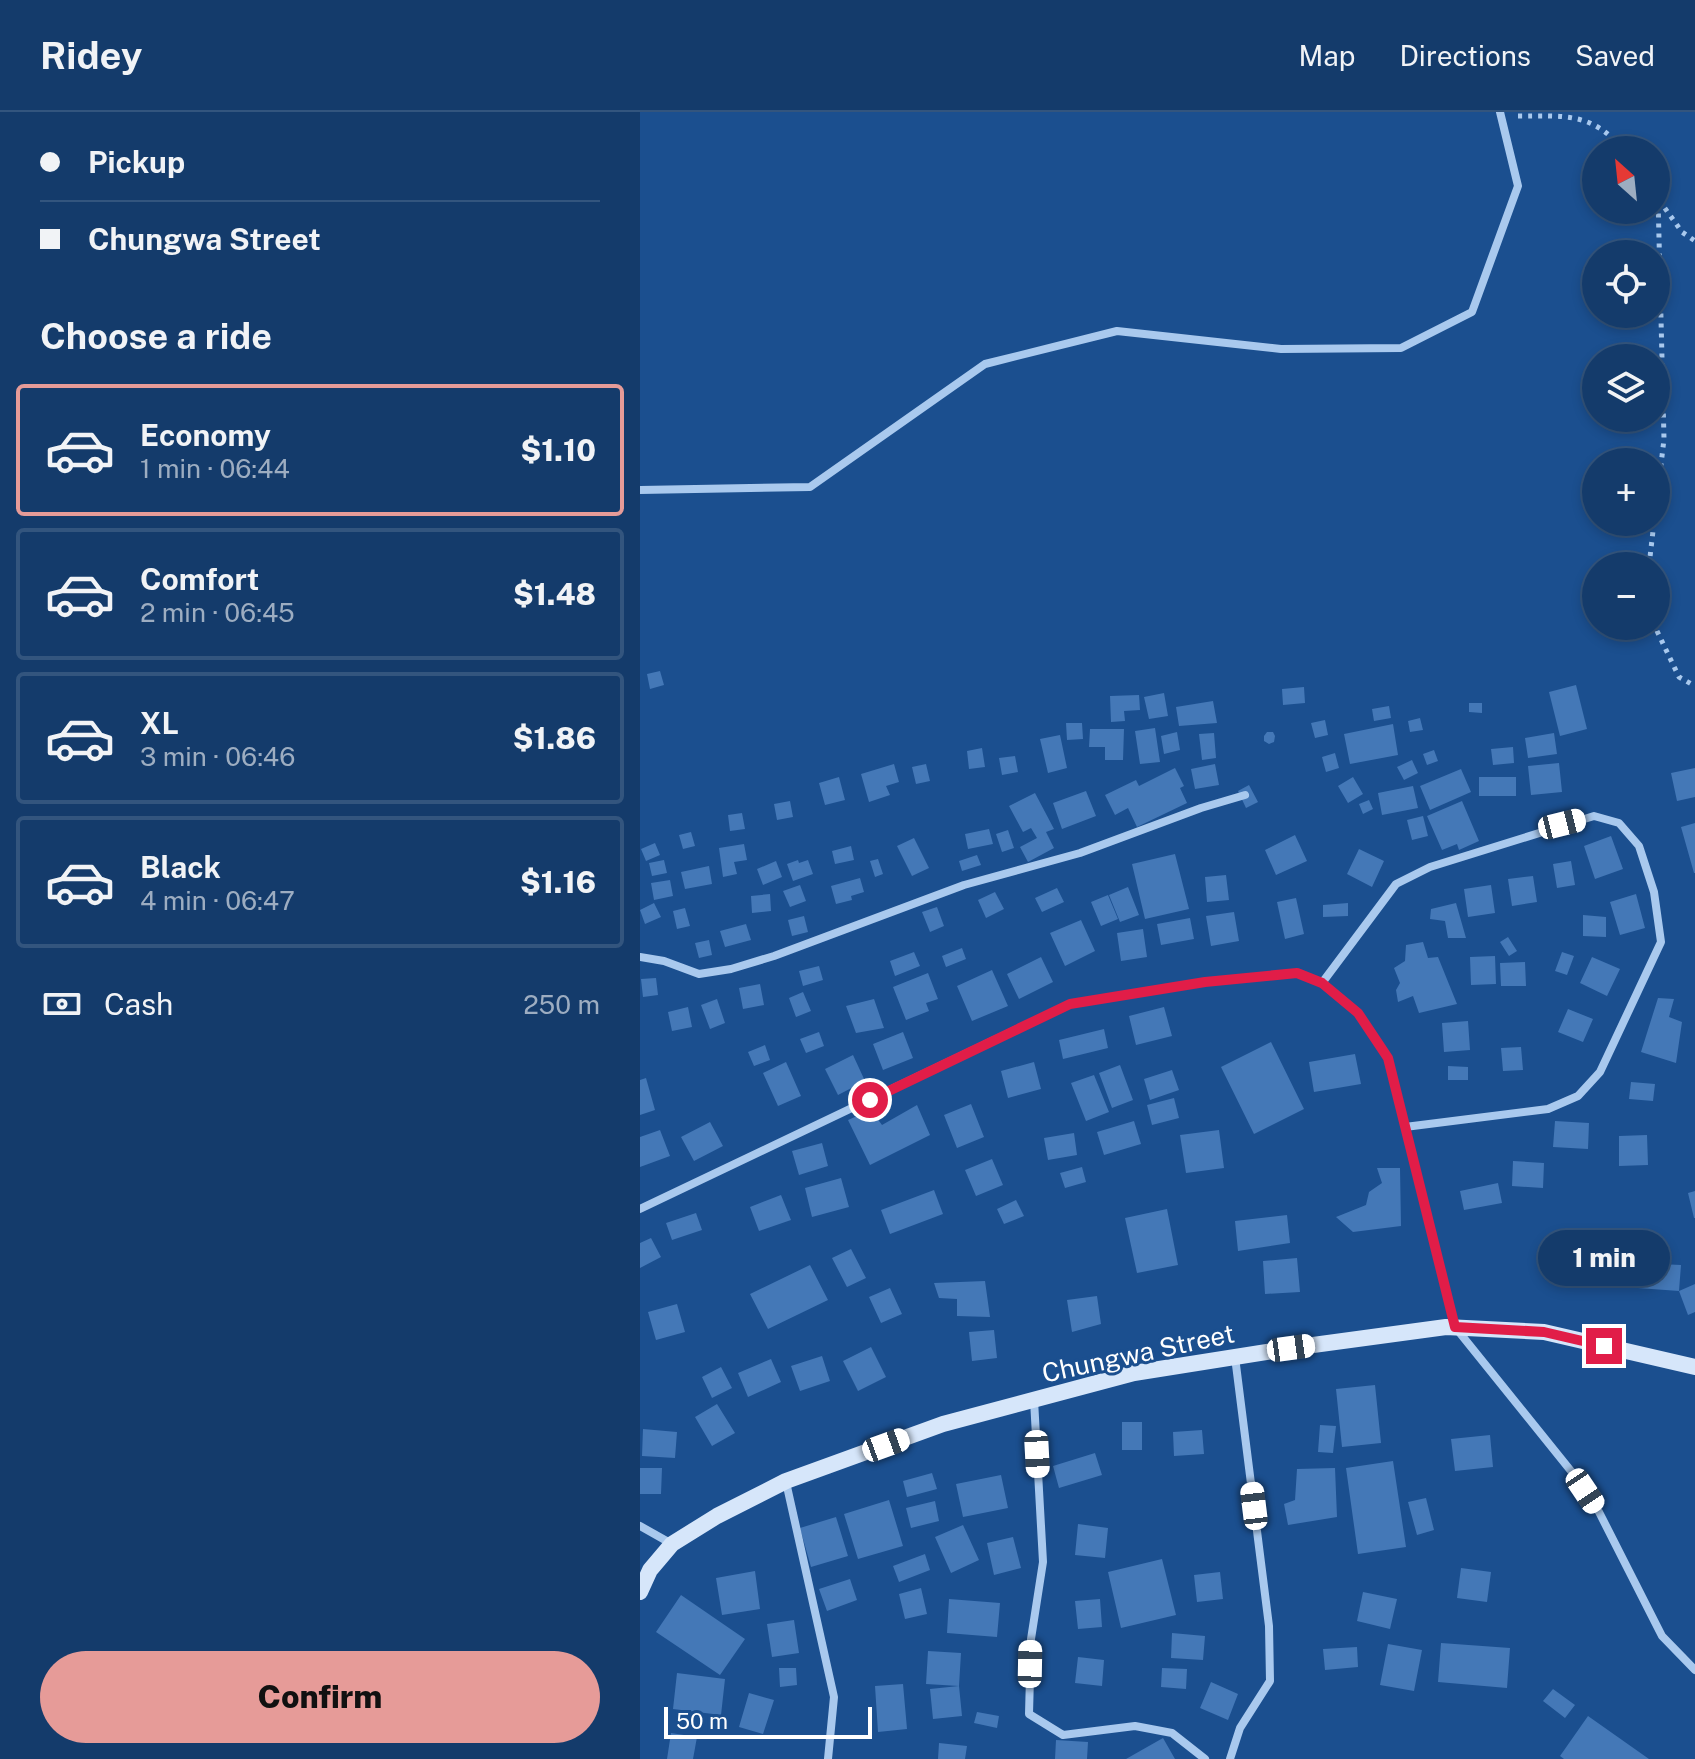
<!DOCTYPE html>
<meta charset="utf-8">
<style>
:root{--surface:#143b6b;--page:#1d4271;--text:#f1f3f6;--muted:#9dadc1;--line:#33557e;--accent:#e69b98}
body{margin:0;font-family:"Public Sans",sans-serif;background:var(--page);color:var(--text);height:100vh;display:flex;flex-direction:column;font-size:30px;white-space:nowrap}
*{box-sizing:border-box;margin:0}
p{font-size:26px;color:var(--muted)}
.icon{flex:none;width:44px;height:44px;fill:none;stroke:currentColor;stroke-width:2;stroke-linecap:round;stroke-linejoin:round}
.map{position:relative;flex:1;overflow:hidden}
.panel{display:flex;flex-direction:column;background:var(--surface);width:640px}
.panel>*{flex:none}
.hud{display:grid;align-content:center;height:176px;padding:0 40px;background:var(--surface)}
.needle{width:52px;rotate:333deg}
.tools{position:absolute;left:942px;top:24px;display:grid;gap:16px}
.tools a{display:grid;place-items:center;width:88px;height:88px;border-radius:50%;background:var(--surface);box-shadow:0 4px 12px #0003,0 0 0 2px var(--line);font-size:40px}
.scale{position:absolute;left:24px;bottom:20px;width:208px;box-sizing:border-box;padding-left:8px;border:4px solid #fff;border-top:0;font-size:22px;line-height:28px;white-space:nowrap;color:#fff;-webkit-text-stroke:6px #1b4f8f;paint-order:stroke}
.end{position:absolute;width:36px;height:36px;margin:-18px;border:10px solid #e11d48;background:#fff;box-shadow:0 0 0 4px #fff}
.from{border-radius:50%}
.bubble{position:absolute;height:56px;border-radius:28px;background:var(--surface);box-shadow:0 4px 12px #0003,0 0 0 2px var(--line);font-size:26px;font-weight:800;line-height:56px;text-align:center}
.car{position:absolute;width:24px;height:48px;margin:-24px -12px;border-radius:10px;box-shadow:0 0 6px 2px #0007;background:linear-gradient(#fff 24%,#345 0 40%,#fff 0 76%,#345 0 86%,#fff 0)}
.hud b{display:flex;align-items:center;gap:28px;height:76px;font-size:30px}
.hud b+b{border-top:2px solid var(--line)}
.hud i{width:20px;height:20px;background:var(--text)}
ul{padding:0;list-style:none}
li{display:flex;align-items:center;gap:24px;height:132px;margin:0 16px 12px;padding:0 24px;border:4px solid var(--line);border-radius:8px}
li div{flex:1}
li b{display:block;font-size:30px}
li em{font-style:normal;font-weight:800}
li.current{border-color:var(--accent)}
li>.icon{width:72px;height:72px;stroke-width:1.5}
h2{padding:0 40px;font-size:36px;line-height:96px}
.pay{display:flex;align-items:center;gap:20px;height:88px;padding:0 40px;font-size:30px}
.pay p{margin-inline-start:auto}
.primary-button{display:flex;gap:16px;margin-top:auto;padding:16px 40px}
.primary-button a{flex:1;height:92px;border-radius:48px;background:var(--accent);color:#111;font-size:32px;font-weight:800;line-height:92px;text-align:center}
header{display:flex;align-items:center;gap:48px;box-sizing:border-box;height:112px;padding:0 40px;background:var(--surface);border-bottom:2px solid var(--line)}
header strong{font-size:38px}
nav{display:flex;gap:44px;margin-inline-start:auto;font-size:28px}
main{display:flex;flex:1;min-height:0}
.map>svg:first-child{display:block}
.building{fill:#4478b7}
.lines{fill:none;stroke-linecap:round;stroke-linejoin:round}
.path{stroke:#a9c9ee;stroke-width:5;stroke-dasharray:4 6;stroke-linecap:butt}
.street{stroke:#a9c9ee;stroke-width:8}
.secondary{stroke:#d6e6fa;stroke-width:16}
.route{stroke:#e11d48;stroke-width:10}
.labels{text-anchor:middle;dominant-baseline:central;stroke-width:6;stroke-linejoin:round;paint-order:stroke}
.street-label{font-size:26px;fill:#fff;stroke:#1b4f8f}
</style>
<header>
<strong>Ridey</strong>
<nav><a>Map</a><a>Directions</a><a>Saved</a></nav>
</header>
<main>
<section class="panel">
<div class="hud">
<b><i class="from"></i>Pickup</b>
<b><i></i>Chungwa Street</b>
</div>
<h2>Choose a ride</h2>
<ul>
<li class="current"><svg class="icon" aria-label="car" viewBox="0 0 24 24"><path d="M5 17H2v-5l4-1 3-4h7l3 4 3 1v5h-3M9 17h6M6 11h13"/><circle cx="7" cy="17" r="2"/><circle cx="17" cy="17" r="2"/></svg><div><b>Economy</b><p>1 min · 06:44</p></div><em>$1.10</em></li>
<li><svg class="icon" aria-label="car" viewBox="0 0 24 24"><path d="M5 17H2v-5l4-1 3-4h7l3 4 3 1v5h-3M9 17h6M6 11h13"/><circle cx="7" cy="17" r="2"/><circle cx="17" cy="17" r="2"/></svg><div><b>Comfort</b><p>2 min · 06:45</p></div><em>$1.48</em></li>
<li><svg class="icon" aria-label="car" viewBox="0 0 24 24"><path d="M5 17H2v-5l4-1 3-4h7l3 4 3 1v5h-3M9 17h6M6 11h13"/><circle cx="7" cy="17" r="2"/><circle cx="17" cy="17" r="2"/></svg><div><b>XL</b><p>3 min · 06:46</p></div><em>$1.86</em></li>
<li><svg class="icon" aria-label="car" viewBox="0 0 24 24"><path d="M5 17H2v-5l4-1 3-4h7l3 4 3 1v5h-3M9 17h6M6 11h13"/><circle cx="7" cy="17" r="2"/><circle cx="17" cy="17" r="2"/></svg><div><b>Black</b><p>4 min · 06:47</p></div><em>$1.16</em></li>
</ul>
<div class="pay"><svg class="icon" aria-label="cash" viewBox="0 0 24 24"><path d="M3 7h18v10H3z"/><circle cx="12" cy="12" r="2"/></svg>Cash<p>250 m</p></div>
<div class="primary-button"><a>Confirm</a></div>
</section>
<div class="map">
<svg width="1055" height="1647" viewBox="0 0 1055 1647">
<rect width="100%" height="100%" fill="#1b4f8f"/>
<path class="building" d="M20,559l4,14 -14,4 -3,-15z
M936,573l11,44 -27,7 -11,-44z
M664,575l1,16 -22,2 -1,-16z
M524,581l4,23 -19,3 -5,-22z
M499,583l1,15 -16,1 1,10 -14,1 -1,-26z
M573,589l4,22 -38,3 -3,-19z
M829,591h13v10l-13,-1z
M749,594l2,12 -17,3 -2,-12z
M780,606l3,12 -13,2 -2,-11z
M685,608l3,15 -13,3 -4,-15z
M426,611h16l1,16 -16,1z
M753,612l5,31 -48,9 -6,-30z
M515,616l5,34 -20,2 -5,-33z
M450,617h34l-1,31h-18v-13h-16z
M537,620l3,18 -16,4 -3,-18z
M627,620h6l2,4 -1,6 -5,2 -5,-3v-5z
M574,621l2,25 -14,2 -3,-26z
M914,621l3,21 -29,4 -3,-20z
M420,623l7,33 -19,5 -8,-34z
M873,635l1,16 -21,2 -2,-16z
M342,636l3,19 -16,2 -2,-18z
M794,638l4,11 -11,4 -4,-11z
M695,641l4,15 -13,4 -4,-15z
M375,644l3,16 -16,3 -3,-17z
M772,648l6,13 -14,7 -7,-13z
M919,651l3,29 -31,3 -3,-29z
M254,652l5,18 -13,4 4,9 -21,7 -8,-28z
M286,652l4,17 -14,3 -4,-17z
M575,652l4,21 -24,4 -4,-20z
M535,656l9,18 -4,2 7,15 -50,24 -9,-19 -13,7 -10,-20 31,-15 3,6z
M1055,656v29l-18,4 -6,-28z
M821,657l10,23 -41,18 -10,-24z
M199,665l6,23 -20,5 -6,-22z
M713,665l10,17 -15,9 -10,-17z
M839,665h37v19h-37z
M609,673l9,17 -12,6 -8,-17z
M773,674l5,22 -36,7 -4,-22z
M446,679l10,25 -34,13 -9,-26z
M395,681l19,36 -8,3 8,16 -26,14 -8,-15 17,-9 -6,-10 -8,4 -14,-26z
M729,688l4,9 -10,5 -4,-10z
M150,689l3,16 -16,3 -3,-16z
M822,689l17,40 -20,9 -2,-6 -15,6 -15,-34z
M102,701l3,16 -15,2 -2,-16z
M783,704l5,20 -16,4 -5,-20z
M1055,711v50h-1l-13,-46z
M349,717l4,15 -25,5 -3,-15z
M368,718l6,18 -12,4 -6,-18z
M51,720l4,14 -12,3 -4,-14z
M655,723l12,26 -31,14 -11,-25z
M971,724l12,33 -28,10 -11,-33z
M274,726l15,30 -17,8 -15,-30z
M15,731l5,12 -14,6 -5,-12z
M104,732l3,16 -13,2 3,12 -14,3 -4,-29z
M211,734l3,14 -19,4 -3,-13z
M719,737l25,12 -12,26 -25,-13z
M535,742l14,55 -44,10 -13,-55z
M337,743l4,10 -19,6 -3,-10z
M238,747l5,15 -8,3 -5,-16z
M24,748l3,13 -15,3 -3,-13z
M158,748l1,3 9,-3 5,14 -20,7 -6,-17z
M136,749l6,16 -19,8 -6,-16z
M931,749l4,24 -18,3 -4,-24z
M69,754l3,18 -27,5 -4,-17z
M586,763l3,25 -22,2 -2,-25z
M893,764l4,26 -25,4 -4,-27z
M220,766l4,14 -13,4 1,4 -16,4 -5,-18z
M30,768l3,16 -19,4 -3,-17z
M160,773l6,16 -16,6 -7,-16z
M851,773l4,28 -27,4 -4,-28z
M488,775l11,28 -19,7 -11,-27z
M417,776l7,14 -22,10 -7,-14z
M355,780l9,17 -18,9 -8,-18z
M130,782l1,17 -19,2 -1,-17z
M996,782l9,34 -25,7 -10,-33z
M468,783l10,24 -17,7 -10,-24z
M656,786l8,36 -19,5 -8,-37z
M14,791l7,14 -16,7 -5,-14z
M708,791v13l-25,1v-12z
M816,791l10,35h-18l-3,-17 -15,-2 1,-10z
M297,795l7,19 -14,6 -8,-20z
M45,796l5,18 -13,3 -4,-18z
M594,800l5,29 -28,5 -5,-30z
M943,803l23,2v20l-23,-1z
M164,804l4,16 -16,4 -4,-16z
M550,806l4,21 -33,6 -4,-21z
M441,808l14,31 -30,15 -15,-33z
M106,812l5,16 -26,7 -5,-16z
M503,817l4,28 -26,4 -4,-28z
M868,825l9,14 -8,5 -9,-14z
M69,828l3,15 -13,3 -4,-15z
M783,830l5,16 10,-1 19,47 -38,9 -6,-17 -15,6 -2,-12 4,-7 -6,-15 11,-7 1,-16z
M322,836l4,11 -20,8 -4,-11z
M274,840l6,14 -25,10 -5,-15z
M922,840l12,4 -7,19 -12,-4z
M855,844l1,28 -25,1 -1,-28z
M401,845l12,25 -34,17 -12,-25z
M952,845l28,12 -13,27 -27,-13z
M885,850l1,24h-25l-1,-23z
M179,854l4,14 -20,6 -4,-15z
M352,858l16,36 -36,15 -15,-35z
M288,861l10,26 -12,4 3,8 -23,9 -13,-33z
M16,866l2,17 -15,2 -2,-18z
M120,872l4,21 -21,4 -4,-21z
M163,880l8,19 -15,6 -7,-19z
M1018,886l16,1 -5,18 13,5 -6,41 -35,-11z
M77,887l8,24 -15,6 -9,-24z
M234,887l10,29 -28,5 -10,-27z
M48,895l4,20 -20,4 -4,-19z
M524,895l8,29 -36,9 -7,-29z
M928,897l25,10 -10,23 -25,-10z
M828,909l2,29 -26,2 -2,-29z
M464,917l4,19 -45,11 -4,-19z
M179,920l5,14 -18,7 -6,-14z
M263,920l10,26 -30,12 -10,-26z
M631,930l33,67 -50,25 -33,-67z
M125,933l5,15 -16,6 -6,-14z
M881,935l2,23 -20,1 -2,-23z
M715,942l6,30 -47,8 -5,-30z
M213,943l12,26 -27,14 -13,-26z
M146,950l15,34 -23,10 -15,-33z
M394,950l7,27 -33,9 -7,-27z
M480,953l13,35 -21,8 -13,-35z
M808,954l20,1v13h-20z
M532,958l7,20 -29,10 -6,-21z
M454,963l15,37 -23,9 -15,-38z
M6,966l9,32 -15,5v-35z
M991,970l24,2 -2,17 -24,-2z
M534,986l5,20 -27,7 -5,-20z
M331,992l13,33 -27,11 -13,-33z
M277,993l13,30 -60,30 -22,-45 23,-10 11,15z
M494,1009l7,23 -37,11 -7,-23z
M915,1009l34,2 -1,26 -35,-2z
M70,1010l13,24 -29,15 -13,-24z
M20,1018l10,26 -30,11v-30z
M579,1018l5,38 -38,5 -6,-38z
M434,1021l3,22 -29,5 -4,-22z
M1007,1023l1,30 -29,1v-30z
M182,1031l6,23 -29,9 -7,-24z
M352,1047l11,26 -27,11 -11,-26z
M873,1049l31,2 -1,25 -31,-2z
M442,1055l4,15 -21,6 -5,-15z
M737,1056h23l1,58 -48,6 -17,-15 30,-12 3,-13 13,-9z
M201,1066l8,29 -37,10 -7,-29z
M858,1071l4,20 -38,7 -4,-19z
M294,1078l9,24 -53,20 -9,-24z
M1055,1079v27h-1l-6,-25z
M141,1083l10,25 -32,11 -9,-24z
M376,1088l8,16 -20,8 -7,-15z
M527,1097l11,56 -41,8 -12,-55z
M56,1101l6,17 -30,10 -6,-17z
M647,1103l3,28 -52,8 -3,-30z
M961,1125l31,13 -10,22 -31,-13z
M11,1126l10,19 -21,11v-25z
M908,1134l31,3 -4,31 -31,-4z
M211,1137l15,29 -19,9 -15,-29z
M657,1146l3,34 -35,2 -2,-33z
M999,1151l42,2 -2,26 16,-7v28l-7,3 -9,-24 -41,-3z
M170,1153l18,35 -60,29 -18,-35z
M345,1169l5,36 -33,-1v-17l-18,-1 -5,-15z
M250,1176l12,26 -21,9 -12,-26z
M457,1184l4,28 -29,8 -5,-32z
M37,1192l8,28 -29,8 -8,-28z
M354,1218l3,28 -25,3 -3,-29z
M231,1235l15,30 -28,14 -15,-30z
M182,1244l8,25 -30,10 -9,-25z
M131,1247l10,23 -33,15 -10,-24z
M81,1255l11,21 -20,10 -10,-21z
M735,1273l6,58 -39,4 -6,-58z
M77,1292l18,29 -23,13 -17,-29z
M482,1310h20v28h-20z
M680,1313l16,1 -3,27 -15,-1z
M3,1317l34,3 -2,26 -33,-2z
M562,1318l2,24 -30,2 -1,-24z
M850,1323l3,32 -38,4 -4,-32z
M455,1341l7,22 -43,13 -6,-22z
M753,1349l13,86 -48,7 -12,-86z
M0,1356h22l-1,26h-21z
M695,1356l2,49 -49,8 -4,-21 11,-4 2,-31z
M292,1361l5,16 -30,8 -4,-16z
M361,1363l7,33 -45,9 -7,-33z
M786,1386l8,32 -17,5 -9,-33z
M249,1388l14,46 -45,13 -14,-45z
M295,1389l4,20 -28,7 -5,-20z
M196,1405l12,39 -37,11 -11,-39z
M438,1412l30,4 -3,30 -30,-3z
M323,1413l16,35 -28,13 -16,-36z
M373,1425l8,31 -27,7 -7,-32z
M285,1442l5,16 -31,12 -6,-16z
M522,1447l14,56 -55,13 -13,-56z
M821,1456l30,4 -4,30 -30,-4z
M115,1459l5,38 -38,6 -6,-37z
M580,1460l3,27 -26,3 -3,-27z
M210,1467l7,21 -30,11 -8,-22z
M281,1476l6,26 -22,5 -6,-25z
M723,1480l34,7 -7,30 -33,-8z
M41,1483l64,44 -25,36 -64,-43z
M309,1487l51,4 -3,34 -50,-4z
M460,1487l2,28 -24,2 -3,-28z
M154,1508l5,33 -27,4 -5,-33z
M532,1521l33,3 -2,24 -32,-2z
M801,1531l69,5 -3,40 -69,-6z
M748,1532l34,6 -8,41 -34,-6z
M717,1535l1,20 -33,3 -2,-21z
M288,1539l33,2 -2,33 3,30 -29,3 -3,-30 29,-3 -33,-2z
M438,1545l26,3 -2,26 -27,-3z
M139,1556h17l1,17 -17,2z
M522,1556l25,1 -1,20 -25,-2z
M37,1561l48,6 -4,36 -48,-6z
M571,1570l27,12 -10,26 -28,-12z
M263,1572l4,45 -29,3 -3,-46z
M913,1577l22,16 -10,13 -22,-17z
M109,1581l25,7 -11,34 -24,-7z
M337,1600l22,4 -2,12 -23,-5z
M948,1604l61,43h-85l-4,-3z
M31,1621l26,4 -4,22h-26z
M523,1626l12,21h-49z
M416,1628l32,2 -1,17h-32z
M299,1631l28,3 -2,13h-27z"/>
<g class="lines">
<path class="path" d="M878,4c46,0 75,-4 105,34
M1019,88l23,32 13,9
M1016,395l8,-68 -6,-241
M1009,454l5,-44
M1016,509l1,10 22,46 16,9"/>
<path class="street" d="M0,378l170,-3 175,-123 132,-33 164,18 120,-1 71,-36 46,-126 -18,-74
M0,845l24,4 35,13 32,-5 43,-13 190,-71 116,-32 121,-45 44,-13
M682,871l74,-99 34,-17 164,-51 25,7 20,23 15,46 7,50 -61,130 -22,24 -30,13 -143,18
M0,1097l430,-205 135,-22 92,-9 25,10 36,30 30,45 67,269 116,144 28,41 63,124 33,34
M394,1288l9,162 -12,77 -2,75 34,21 72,-9 37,7 33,26
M146,1370l48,215 -6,62
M0,1414l32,18
M590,1647l10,-31 30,-47 -1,-55 -34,-269"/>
<path class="secondary" d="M0,1480l10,-22 22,-26 45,-28 69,-35 157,-57 191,-51 157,-25 155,-21 98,5 151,35"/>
</g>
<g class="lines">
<path class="route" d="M230,988l200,-96 135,-22 92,-9 25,10 36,30 30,45 67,269 89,5 60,14"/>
</g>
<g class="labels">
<g class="street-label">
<text transform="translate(498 1241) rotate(-12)">Chungwa Street</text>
</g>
</g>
</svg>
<div class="tools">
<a><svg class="needle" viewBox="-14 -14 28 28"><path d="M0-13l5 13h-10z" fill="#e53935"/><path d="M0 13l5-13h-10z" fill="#9dadc1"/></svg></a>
<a><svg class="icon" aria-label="locate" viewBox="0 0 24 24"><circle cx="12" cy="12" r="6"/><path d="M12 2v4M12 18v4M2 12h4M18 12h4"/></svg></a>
<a><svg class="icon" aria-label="layers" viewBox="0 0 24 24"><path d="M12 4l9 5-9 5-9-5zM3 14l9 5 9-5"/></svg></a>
<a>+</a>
<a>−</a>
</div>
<div class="scale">50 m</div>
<i class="end from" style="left:230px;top:988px"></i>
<i class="end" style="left:964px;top:1234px"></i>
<div class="bubble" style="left:898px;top:1118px;width:132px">1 min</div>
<i class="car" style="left:922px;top:712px;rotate:76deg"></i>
<i class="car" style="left:651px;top:1236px;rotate:82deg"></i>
<i class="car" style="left:246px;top:1333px;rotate:70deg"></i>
<i class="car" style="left:397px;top:1342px;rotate:177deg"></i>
<i class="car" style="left:945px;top:1379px;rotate:146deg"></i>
<i class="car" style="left:614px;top:1394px;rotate:353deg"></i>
<i class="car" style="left:390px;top:1552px;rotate:1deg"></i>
</div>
</main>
